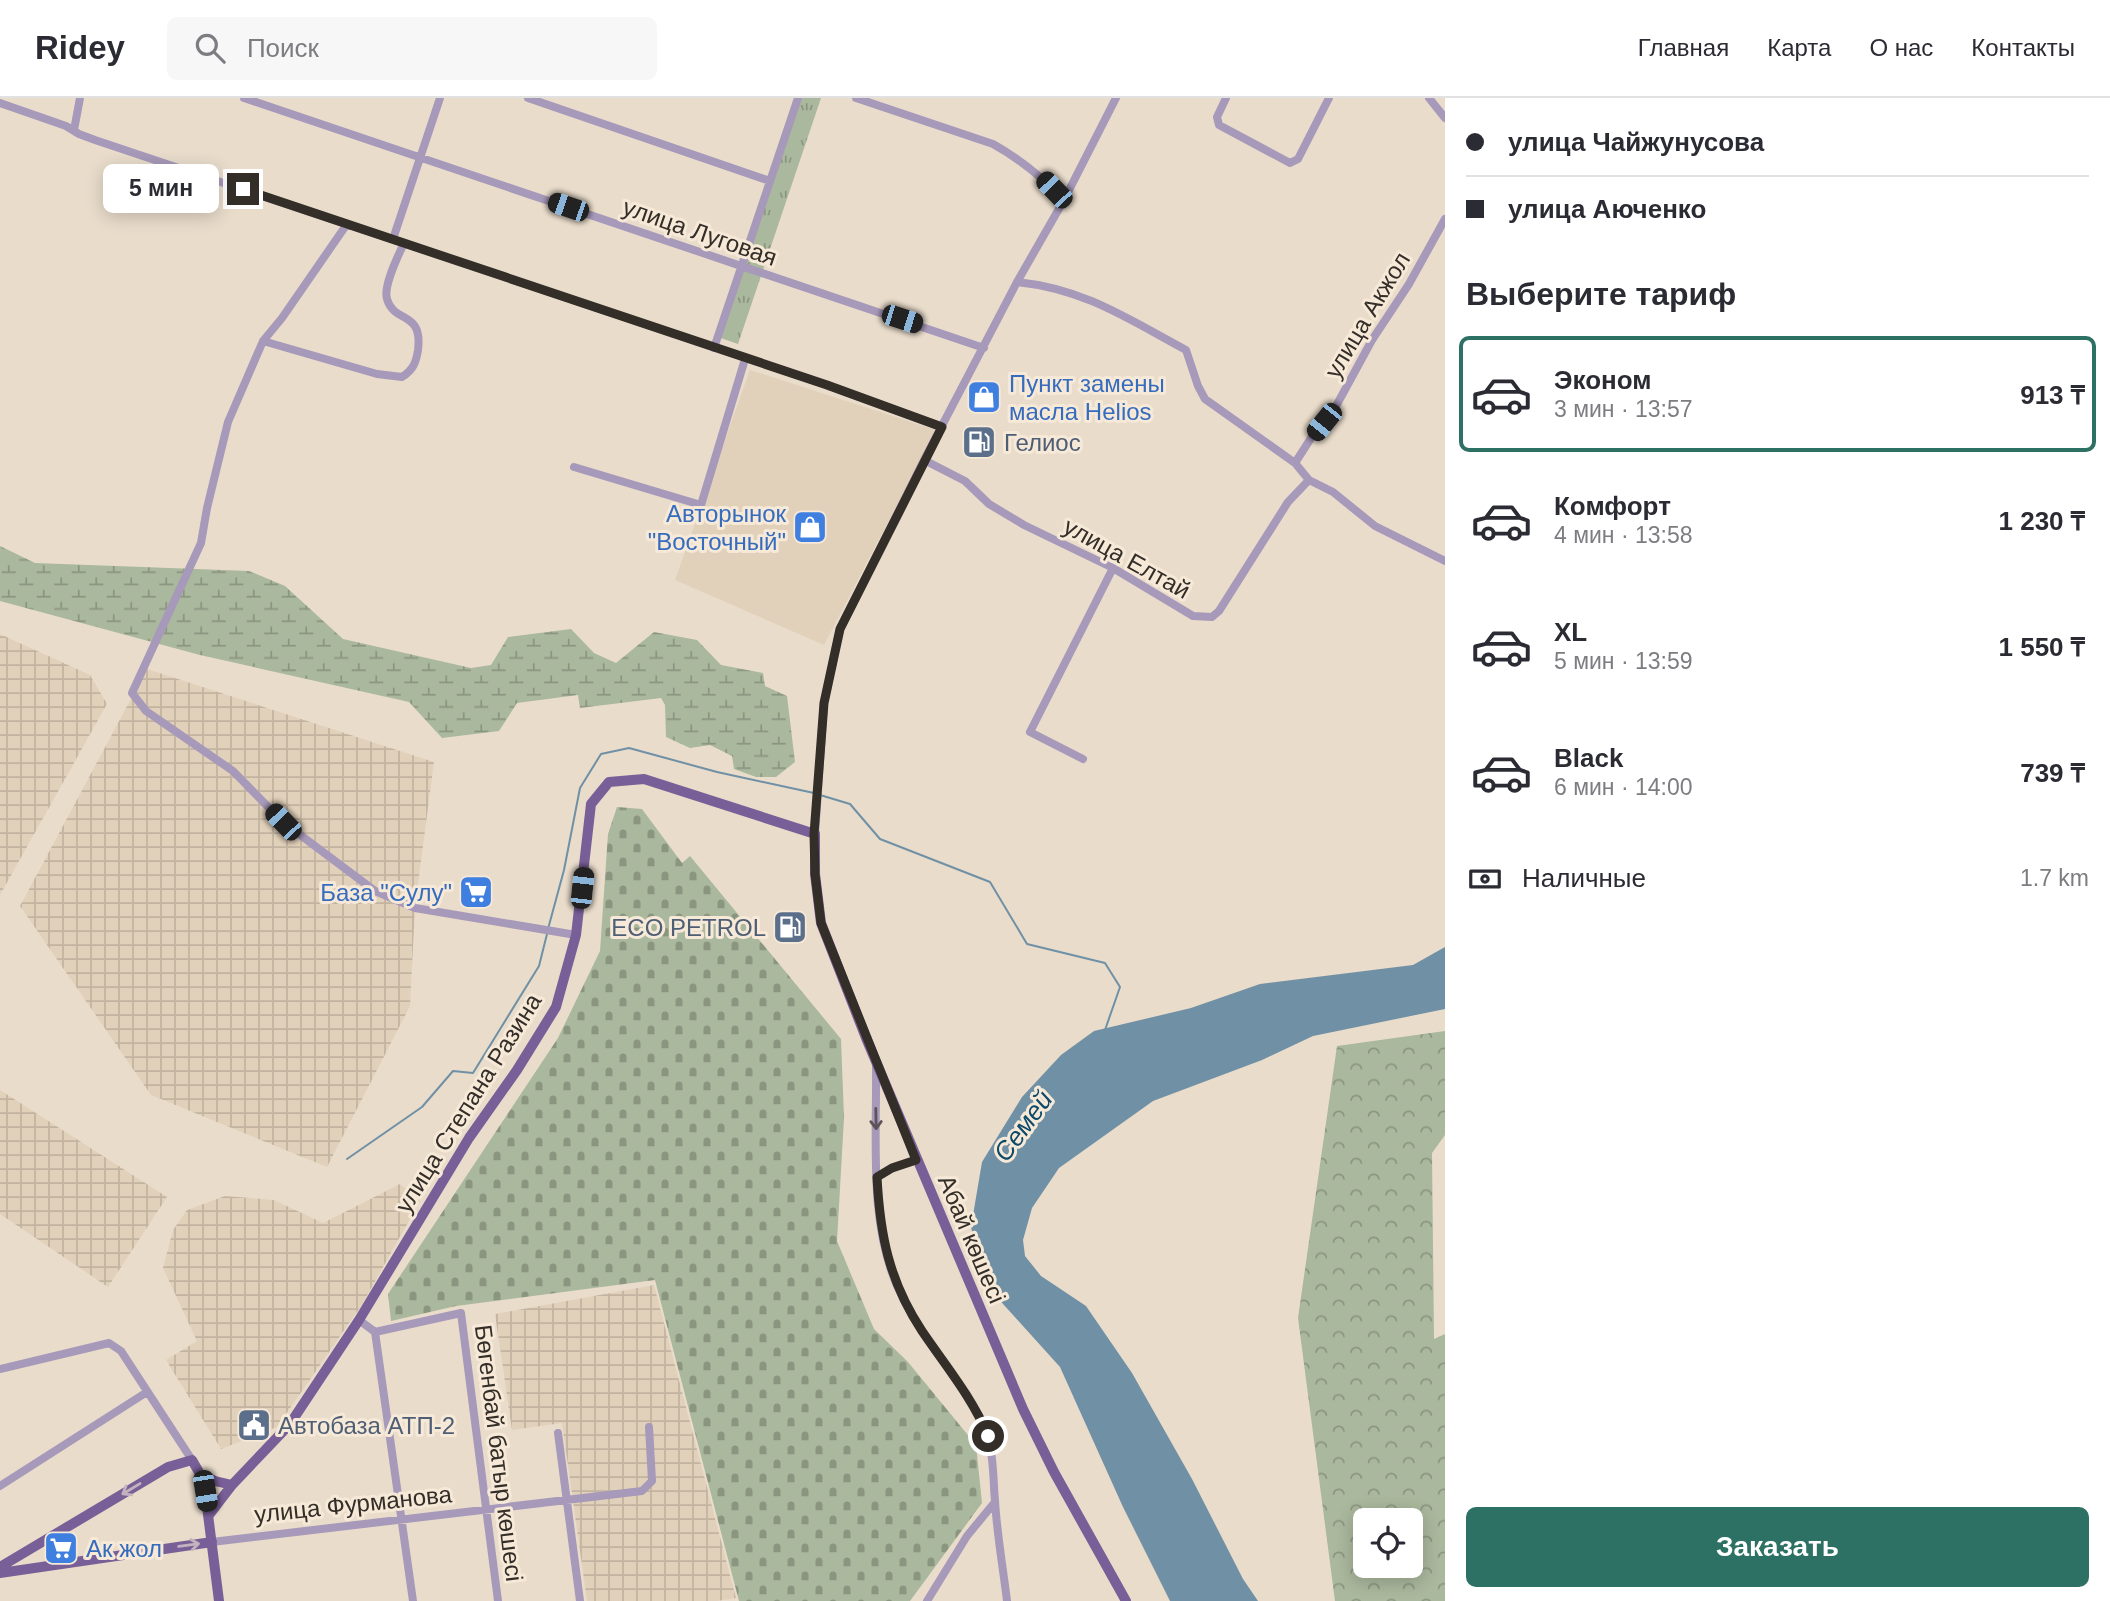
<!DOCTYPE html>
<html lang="ru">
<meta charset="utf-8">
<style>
:root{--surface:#fff;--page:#f7f7f7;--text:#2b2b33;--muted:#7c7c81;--line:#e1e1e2;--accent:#2c7164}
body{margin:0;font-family:Arial,sans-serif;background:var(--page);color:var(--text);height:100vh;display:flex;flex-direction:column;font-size:26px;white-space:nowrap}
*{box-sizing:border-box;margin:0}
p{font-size:23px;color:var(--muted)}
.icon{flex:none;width:38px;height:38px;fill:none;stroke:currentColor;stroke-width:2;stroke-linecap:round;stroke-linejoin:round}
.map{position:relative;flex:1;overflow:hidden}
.drawer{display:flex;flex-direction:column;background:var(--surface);width:665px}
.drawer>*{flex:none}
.hud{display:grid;align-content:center;height:154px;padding:0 21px;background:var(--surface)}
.fabs{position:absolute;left:1353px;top:1410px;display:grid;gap:14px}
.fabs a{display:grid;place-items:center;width:70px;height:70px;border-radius:10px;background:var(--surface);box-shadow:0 4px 18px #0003;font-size:35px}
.end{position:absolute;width:32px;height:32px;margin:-16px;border:9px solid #332e28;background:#fff;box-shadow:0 0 0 4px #fff}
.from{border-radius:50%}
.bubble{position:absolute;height:49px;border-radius:10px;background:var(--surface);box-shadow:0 4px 18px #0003;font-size:23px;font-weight:600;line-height:49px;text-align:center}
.car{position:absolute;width:21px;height:42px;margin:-21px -10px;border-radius:9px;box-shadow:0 0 5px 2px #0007;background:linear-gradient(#222 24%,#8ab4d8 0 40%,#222 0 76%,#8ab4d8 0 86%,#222 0)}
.hud b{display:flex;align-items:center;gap:24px;height:66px;font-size:26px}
.hud b+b{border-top:2px solid var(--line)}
.hud i{width:18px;height:18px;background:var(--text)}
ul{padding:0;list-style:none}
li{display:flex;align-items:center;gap:21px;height:116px;margin:0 14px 10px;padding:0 7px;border:4px solid transparent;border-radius:10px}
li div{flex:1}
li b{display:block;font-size:26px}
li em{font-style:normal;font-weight:600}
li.active{border-color:var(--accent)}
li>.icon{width:63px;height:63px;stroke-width:1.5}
h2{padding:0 21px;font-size:32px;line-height:84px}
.pay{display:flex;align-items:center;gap:18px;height:77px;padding:0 21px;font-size:26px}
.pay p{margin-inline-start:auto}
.button{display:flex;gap:14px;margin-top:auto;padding:14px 21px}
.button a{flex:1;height:80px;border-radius:10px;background:var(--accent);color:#fff;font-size:28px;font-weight:600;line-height:80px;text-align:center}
header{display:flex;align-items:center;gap:42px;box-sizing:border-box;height:98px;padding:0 35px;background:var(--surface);border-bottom:2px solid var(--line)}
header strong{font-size:33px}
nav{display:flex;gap:38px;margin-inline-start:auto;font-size:24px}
.search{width:490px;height:63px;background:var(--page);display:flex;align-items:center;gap:18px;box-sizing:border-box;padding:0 24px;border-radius:10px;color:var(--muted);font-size:26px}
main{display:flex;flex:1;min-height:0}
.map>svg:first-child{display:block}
.built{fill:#e2d1ba}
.industrial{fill:url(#industrial-grid)}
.grass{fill:url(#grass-tufts)}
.forest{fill:url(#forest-crowns);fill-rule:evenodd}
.wetland{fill:url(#wetland-marsh)}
.cemetery{fill:url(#cemetery-stones)}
.water{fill:#6f90a5}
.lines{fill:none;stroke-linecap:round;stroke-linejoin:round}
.stream{stroke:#6f90a5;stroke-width:2}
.minor{stroke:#a799b9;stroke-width:8}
.major{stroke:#795f98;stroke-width:10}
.oneway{stroke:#5c535b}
.oneway2{stroke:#c5b2be}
.route{stroke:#332e28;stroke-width:9}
.labels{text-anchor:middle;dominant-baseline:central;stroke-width:6;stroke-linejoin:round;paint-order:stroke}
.street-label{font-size:24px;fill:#332e28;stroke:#f7e9d8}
.shop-label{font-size:24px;fill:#366cbe;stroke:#f7e9d8;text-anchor:start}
.service-label{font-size:24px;fill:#4e5e75;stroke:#f7e9d8;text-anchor:start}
.water-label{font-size:26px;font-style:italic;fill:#0d4969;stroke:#f7e9d8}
</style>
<header>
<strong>Ridey</strong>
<div class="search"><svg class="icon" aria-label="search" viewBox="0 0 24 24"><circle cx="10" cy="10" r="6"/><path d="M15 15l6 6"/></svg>Поиск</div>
<nav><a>Главная</a><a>Карта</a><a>О нас</a><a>Контакты</a></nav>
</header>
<main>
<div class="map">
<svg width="1445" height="1503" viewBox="0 0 1445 1503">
<defs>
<pattern id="industrial-grid" width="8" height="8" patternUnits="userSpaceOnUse" patternTransform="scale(1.75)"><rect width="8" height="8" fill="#e2d1ba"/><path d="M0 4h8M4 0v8" fill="none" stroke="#c2b4a0"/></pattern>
<pattern id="grass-tufts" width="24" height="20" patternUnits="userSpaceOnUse" patternTransform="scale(1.75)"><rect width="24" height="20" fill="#aab89d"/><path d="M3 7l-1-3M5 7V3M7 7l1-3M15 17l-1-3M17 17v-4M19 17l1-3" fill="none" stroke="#8b9680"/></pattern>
<pattern id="forest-crowns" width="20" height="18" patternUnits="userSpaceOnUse" patternTransform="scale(1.75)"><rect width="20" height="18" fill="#aab89d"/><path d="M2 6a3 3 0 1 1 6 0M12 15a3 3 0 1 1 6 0" fill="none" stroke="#8b9680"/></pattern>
<pattern id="wetland-marsh" width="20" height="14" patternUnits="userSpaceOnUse" patternTransform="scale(1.75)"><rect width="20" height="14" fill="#aab89d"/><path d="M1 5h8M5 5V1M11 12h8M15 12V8" fill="none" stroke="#8b9680"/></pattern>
<pattern id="cemetery-stones" width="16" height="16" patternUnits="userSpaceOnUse" patternTransform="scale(1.75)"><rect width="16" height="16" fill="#aab89d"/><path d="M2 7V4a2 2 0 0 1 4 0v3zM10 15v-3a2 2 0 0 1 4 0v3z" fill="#8b9680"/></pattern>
</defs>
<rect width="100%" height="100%" fill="#e9dccb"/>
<path class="built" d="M750,272l186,60 -112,215 -149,-65z"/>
<path class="industrial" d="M0,536l90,41 17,29 -107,191z
M147,571l287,93 -19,145 -5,99 -83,161 -176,-72 -131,-189z
M0,992l167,107 -59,90 -108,-73z
M400,1086l20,17 -57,102 -86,124 -56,22 -55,-89 31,-19 -34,-73 10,-38 14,-20 38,-14 49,4 49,23z
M654,1187l82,313 -19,3h-130l-25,-178 -50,7 -17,-116z"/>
<path class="grass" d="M799,0h22l-83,246 -20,-7z"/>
<path class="forest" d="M1445,933v104l-13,18 2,186 11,-5v267h-110l-37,-283 39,-272zM1365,1423h45v45h-45z"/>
<path class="wetland" d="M0,448l35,17 214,8 36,15 58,53 128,29 20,-3 17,-28 63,-8 23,24 22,10 38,-31 43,8 24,25 42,8 2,13 22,10 8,66 -19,15h-20l-22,-8 -2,-13 -22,-11 -20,3 -24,-11 -1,-32 -4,-7 -81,10 -2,-13 -61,8 -18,28 -57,7 -33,-36 -209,-47 -200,-54z"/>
<path class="cemetery" d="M617,709l25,2 40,54 8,-7 151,183 3,79 -7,123 37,88 34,33 68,83 6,58 -72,98h-171l-84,-321 -199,26 -65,15 -3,-27 170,-256 42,-87 8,-117z"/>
<path class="water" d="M1445,849v62l-132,27 -51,24 -109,41 -94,67 -27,40 -9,32 2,16 16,20 45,30 46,67 60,106 51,100 15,22h-88l-47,-94 -63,-140 -66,-73 -15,-29 -8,-38 11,-65 40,-65 39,-42 33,-24 97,-23 69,-24 153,-19z"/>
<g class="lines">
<path class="stream" d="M820,697l30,9 30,35 110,43 37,62 78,19 15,24 -15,43
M548,831l16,-59 16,-82 21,-34 28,-6 88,24 97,21
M347,1061l75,-52 31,-36 20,2 66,-107 8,-32"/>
<path class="minor" d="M244,0l740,250
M528,0l242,83
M856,0l137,46c27,15 50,34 71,56
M1226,0l-9,19 2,8 71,38 8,-4 31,-61
M1429,0l16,20
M0,5l66,23 13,8 16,6 732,245 115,42
M74,32l6,-32
M347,126l-65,94 -19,23 -35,81 -21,86 -6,35 -69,150 14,18 87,60 50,51 92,69 40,17 161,27
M393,141l47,-141
M1017,184c68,7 111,37 169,68l12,36 7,13 90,64 14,17 24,12 42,34 70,35
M263,243l114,33 25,3c11,-7 14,-14 16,-27 5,-40 -24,-26 -31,-51 -4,-13 11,-43 17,-56
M714,250l84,-250
M924,362l41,21 24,23 35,21 89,43 80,48 19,1 7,-6 69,-109 21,-22
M1295,365l18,-28 22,-27 37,-68 37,-56 36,-65
M574,369l127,38 44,-146
M1083,661l-53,-27 83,-164
M815,736l9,-131 16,-74 84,-169 93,-178 47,-82 52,-102
M876,969c1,71 -8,160 24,225 16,34 39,63 60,94 11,17 23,32 28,51 6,21 5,42 7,64 2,33 8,67 12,100
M877,1079l15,-9 24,-8
M359,1222l16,12 38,269
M375,1234l86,-19 37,288
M0,1271l109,-26 12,8 71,109
M558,1335l22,168
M0,1388l147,-94
M212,1444l430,-51 10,-10 -3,-54
M927,1503l40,-65 28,-34"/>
<path class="major" d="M200,1376l15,7 17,4
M209,1417l23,-30 58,-61 69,-104 110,-182 48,-68 39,-63 20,-72 15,-131 18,-22 35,-3 171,55v40l6,49 45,115 157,371 31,63 72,129
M0,1469l168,-100 24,-7 8,14 5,17 14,110
M0,1475l212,-31"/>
</g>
<defs><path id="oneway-shaft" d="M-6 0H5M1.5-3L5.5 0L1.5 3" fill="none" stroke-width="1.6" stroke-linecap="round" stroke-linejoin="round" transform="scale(1.75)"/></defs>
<use class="oneway" href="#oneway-shaft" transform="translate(876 1021) rotate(89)"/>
<g class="oneway2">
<use href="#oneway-shaft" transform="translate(131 1391) rotate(149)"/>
<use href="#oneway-shaft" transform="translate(189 1447) rotate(-8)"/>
</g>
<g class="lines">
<path class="route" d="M243,91l584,196 115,42 -102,202 -16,74 -10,131 1,40 6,49 95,237 -24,8 -15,9c3,58 12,104 45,154 23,34 50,66 66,105"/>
</g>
<defs>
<g id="shop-square" transform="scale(1.75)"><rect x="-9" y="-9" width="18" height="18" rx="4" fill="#3f7fe0" stroke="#f7e9d8"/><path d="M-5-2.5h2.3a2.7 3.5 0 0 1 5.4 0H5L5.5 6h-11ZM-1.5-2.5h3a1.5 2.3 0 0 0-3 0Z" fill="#fff"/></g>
<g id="fuel-square" transform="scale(1.75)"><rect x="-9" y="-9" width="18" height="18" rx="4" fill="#5c6f8a" stroke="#f7e9d8"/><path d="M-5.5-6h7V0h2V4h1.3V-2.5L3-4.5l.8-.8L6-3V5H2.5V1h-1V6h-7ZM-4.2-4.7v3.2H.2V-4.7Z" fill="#fff"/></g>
<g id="supermarket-square" transform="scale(1.75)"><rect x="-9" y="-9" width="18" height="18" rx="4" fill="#3f7fe0" stroke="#f7e9d8"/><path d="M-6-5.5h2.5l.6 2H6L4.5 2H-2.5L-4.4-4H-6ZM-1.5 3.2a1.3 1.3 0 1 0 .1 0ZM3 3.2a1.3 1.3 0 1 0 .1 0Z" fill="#fff"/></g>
<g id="civic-square" transform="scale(1.75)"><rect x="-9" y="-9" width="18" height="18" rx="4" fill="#5c6f8a" stroke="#f7e9d8"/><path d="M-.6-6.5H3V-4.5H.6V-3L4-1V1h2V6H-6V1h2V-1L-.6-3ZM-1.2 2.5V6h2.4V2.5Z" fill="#fff"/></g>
</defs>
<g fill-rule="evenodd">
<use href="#shop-square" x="984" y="299"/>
<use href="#fuel-square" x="979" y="344"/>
<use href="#shop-square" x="810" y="429"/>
<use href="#supermarket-square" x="476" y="794"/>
<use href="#fuel-square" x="790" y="829"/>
<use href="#civic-square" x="254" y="1327"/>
<use href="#supermarket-square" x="61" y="1450"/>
</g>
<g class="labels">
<g class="street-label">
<text transform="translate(700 134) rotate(19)">улица Луговая</text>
<text transform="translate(1367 217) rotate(-59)">улица Акжол</text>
<text transform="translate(1127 460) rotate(29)">улица Елтай</text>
<text transform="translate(468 1005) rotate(-58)">улица Степана Разина</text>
<text transform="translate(972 1141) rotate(67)">Абай көшесі</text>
<text transform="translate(499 1355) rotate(83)">Бөгенбай батыр көшесі</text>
<text transform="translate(353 1406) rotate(-6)">улица Фурманова</text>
</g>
<g class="shop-label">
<text x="1009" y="285">Пункт замены<tspan x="1009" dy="28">масла Helios</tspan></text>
<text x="786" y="415" text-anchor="end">Авторынок<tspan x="786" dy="28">"Восточный"</tspan></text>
<text x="452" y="794" text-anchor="end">База "Сулу"</text>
<text x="86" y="1450">Ак жол</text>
</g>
<g class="service-label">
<text x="1004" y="344">Гелиос</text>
<text x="766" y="829" text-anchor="end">ECO PETROL</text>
<text x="278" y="1327">Автобаза АТП-2</text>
</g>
<g class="water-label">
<text transform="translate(1023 1028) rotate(-54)">Семей</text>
</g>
</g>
</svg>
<div class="fabs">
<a><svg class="icon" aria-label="locate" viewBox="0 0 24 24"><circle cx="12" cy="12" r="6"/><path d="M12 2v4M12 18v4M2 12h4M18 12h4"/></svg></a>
</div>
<i class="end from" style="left:988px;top:1338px"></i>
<i class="end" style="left:243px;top:91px"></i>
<div class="bubble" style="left:103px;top:66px;width:116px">5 мин</div>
<i class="car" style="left:1054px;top:92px;rotate:316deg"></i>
<i class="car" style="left:568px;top:109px;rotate:289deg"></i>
<i class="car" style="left:902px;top:221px;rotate:108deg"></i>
<i class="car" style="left:1324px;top:324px;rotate:219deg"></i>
<i class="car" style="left:283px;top:724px;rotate:316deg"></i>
<i class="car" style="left:582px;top:790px;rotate:6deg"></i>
<i class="car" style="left:205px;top:1393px;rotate:171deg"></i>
</div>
<section class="drawer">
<div class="hud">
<b><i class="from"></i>улица Чайжунусова</b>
<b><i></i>улица Аюченко</b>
</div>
<h2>Выберите тариф</h2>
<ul>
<li class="active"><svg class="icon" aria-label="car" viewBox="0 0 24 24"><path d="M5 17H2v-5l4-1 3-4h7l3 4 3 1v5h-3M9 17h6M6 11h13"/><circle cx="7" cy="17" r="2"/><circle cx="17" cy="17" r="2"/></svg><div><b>Эконом</b><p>3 мин · 13:57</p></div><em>913 ₸</em></li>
<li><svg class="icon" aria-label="car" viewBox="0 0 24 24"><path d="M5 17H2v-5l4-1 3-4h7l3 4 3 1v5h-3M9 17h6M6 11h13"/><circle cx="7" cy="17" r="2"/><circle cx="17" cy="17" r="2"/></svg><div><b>Комфорт</b><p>4 мин · 13:58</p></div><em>1 230 ₸</em></li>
<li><svg class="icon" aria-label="car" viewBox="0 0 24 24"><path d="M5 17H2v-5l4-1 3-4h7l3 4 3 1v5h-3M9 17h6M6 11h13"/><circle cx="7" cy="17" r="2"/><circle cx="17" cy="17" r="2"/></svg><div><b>XL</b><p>5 мин · 13:59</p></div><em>1 550 ₸</em></li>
<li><svg class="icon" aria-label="car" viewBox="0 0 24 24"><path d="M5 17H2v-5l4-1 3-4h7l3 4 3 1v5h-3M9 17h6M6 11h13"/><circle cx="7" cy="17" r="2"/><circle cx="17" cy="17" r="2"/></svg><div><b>Black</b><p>6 мин · 14:00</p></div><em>739 ₸</em></li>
</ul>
<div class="pay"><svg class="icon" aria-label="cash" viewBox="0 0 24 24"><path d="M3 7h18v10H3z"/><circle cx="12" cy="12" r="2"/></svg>Наличные<p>1.7 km</p></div>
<div class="button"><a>Заказать</a></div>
</section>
</main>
